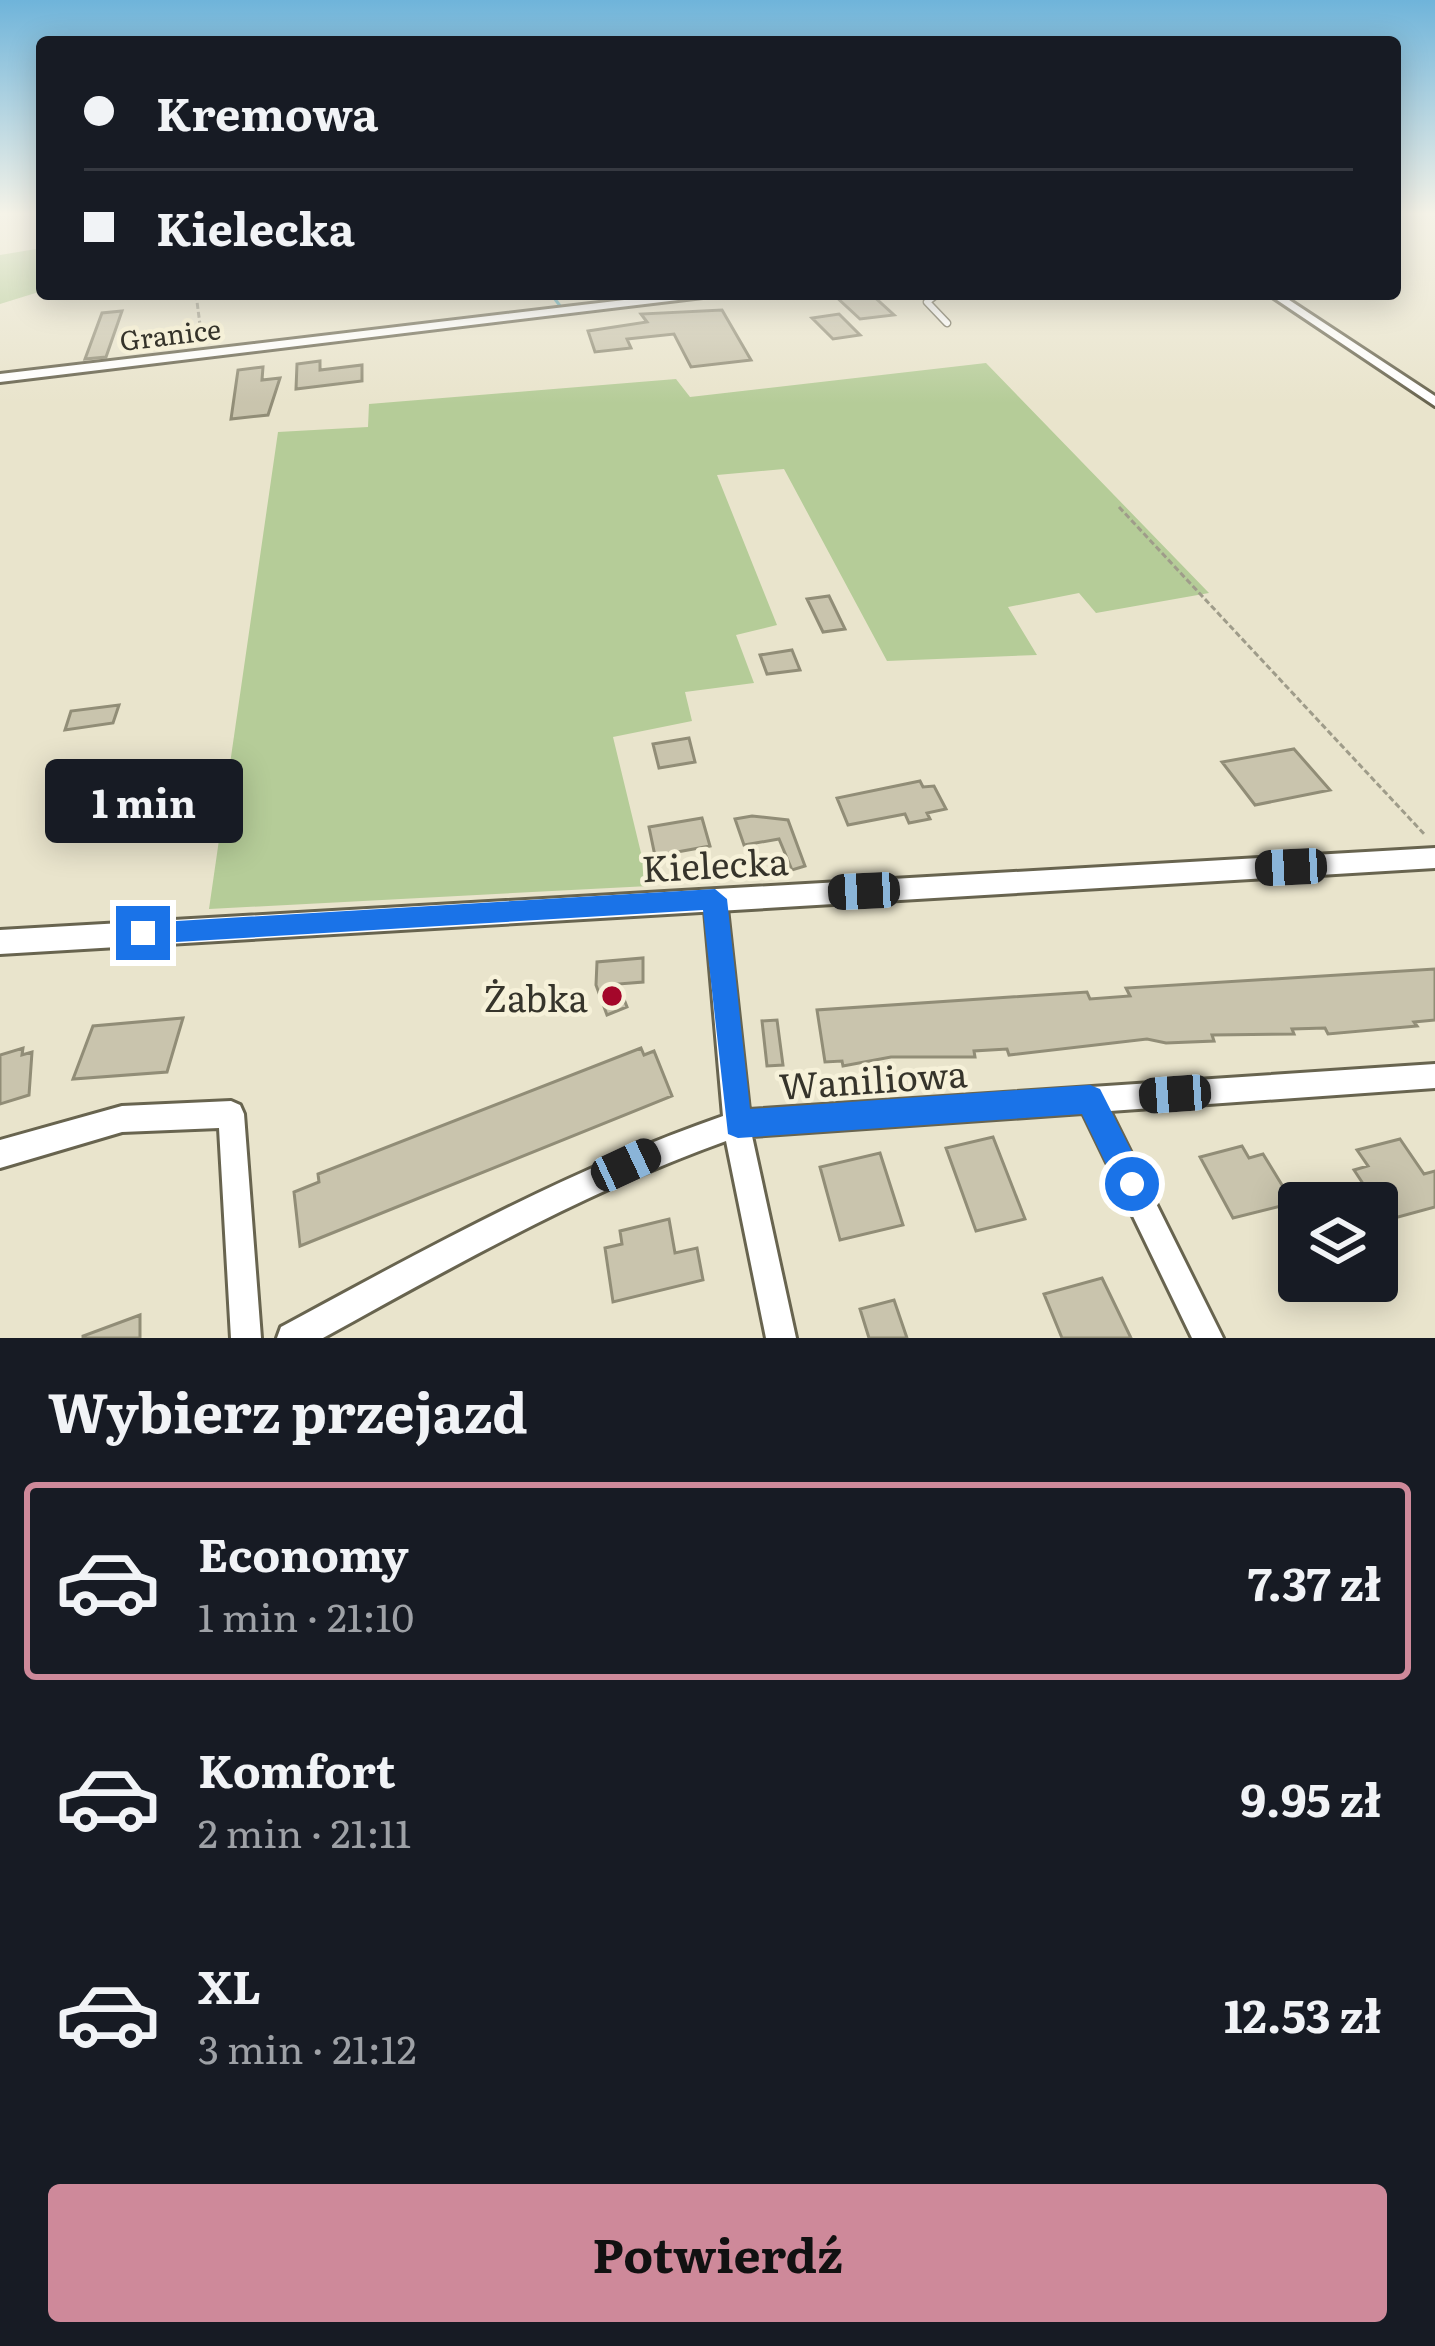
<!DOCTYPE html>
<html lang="pl">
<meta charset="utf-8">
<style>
:root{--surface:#171b24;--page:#242831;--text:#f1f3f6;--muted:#9ea1a6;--line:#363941;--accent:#ce899a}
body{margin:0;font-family:Literata,serif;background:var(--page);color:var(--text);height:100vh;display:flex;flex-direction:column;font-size:45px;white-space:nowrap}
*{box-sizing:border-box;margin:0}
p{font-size:39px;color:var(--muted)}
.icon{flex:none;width:66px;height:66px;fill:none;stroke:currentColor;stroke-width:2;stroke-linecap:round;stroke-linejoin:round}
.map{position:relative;height:1338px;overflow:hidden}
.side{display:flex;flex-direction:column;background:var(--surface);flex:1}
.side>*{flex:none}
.top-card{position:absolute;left:36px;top:36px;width:1365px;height:264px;border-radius:12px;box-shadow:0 6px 30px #0003;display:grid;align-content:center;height:264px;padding:0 48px;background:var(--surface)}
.fabs{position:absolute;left:1278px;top:1182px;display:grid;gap:24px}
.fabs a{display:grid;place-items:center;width:120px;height:120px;border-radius:12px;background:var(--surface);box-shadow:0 6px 30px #0003;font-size:60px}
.end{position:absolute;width:54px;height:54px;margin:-27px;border:15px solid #1a73e8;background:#fff;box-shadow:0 0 0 6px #fff}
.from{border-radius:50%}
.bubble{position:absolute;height:84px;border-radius:12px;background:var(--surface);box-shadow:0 6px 30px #0003;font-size:39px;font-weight:700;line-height:84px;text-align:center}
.car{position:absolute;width:36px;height:72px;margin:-36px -18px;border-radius:15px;box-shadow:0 0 9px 3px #0007;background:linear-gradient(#222 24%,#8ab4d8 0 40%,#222 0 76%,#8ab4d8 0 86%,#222 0)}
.top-card b{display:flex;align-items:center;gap:42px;height:114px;font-size:45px}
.top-card b+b{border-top:3px solid var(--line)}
.top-card i{width:30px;height:30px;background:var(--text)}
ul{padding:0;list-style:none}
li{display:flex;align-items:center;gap:36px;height:198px;margin:0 24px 18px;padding:0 24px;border:6px solid transparent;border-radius:12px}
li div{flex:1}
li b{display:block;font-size:45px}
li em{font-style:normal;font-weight:700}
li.selected{border-color:var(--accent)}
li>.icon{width:108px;height:108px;stroke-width:1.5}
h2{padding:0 48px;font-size:54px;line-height:144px}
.primary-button{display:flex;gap:24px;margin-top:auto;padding:24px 48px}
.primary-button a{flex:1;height:138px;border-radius:12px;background:var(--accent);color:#111;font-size:48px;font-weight:700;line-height:138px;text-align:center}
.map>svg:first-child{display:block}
.green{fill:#b5cc98}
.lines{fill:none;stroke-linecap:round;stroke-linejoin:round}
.stream{stroke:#5bb5c5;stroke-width:3}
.building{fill:#c9c4ad;stroke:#918d77;stroke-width:3}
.service-casing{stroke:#68644f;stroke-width:9}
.minor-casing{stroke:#68644f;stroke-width:6}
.tertiary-casing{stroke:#68644f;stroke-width:6}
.path{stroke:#9f9c8a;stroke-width:3;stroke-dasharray:6 3;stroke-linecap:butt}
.service{stroke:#fff;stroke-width:6}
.minor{fill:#fff;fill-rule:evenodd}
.tertiary{fill:#fff;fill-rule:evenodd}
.route{fill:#1a73e8}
.poi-dot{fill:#a4072a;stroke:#f6f1d9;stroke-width:4.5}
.labels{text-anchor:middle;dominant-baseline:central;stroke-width:9;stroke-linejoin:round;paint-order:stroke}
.far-street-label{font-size:27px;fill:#36342b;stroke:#f6f1d9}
.near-street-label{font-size:36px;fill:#36342b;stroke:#f6f1d9}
.near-poi-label{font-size:36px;fill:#36342b;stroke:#f6f1d9;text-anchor:end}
</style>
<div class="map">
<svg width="1435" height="1338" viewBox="0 0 1435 1338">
<rect width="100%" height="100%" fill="#e9e4cc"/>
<path class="green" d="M42,248v43l-42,13v-49z
M986,363l223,230 -113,20 -17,-20 -71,14 29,48 -150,6 -103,-192 -67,6 60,150 -41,10 18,48 -69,9 7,29 -79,16 36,149 -440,23 69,-477 90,-5 1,-23 307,-25 14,18z"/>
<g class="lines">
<path class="stream" d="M551,294l10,13"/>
</g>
<path class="building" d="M833,294h38l23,21 -34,4z
M722,310l29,50 -60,7 -17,-33 -47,5 4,9 -36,4 -7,-21 59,-9 -6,-8z
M122,311l-16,46 -21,2 17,-46z
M839,314l21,21 -27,4 -21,-21z
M320,361v9l42,-5v16l-66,8 1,-25z
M263,367l-1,13 18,-2 -12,37 -37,4 7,-49z
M829,596l16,33 -22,3 -16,-33z
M792,650l8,20 -33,4 -7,-19z
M119,705l-6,18 -48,7 6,-19z
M689,738l6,24 -36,6 -6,-24z
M1294,749l36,41 -75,15 -33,-43z
M920,781l3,6 11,-1 12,23 -19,4 3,6 -21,4 -4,-9 -57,11 -11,-27z
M752,816l36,4 17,46 -13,4 -13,-31 -35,6 -9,-26z
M702,818l8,28 -55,10 -6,-29z
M643,958v24l-25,2 9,23 -20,8 -11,-30 1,-23z
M1435,969v51l-21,2 3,4 -89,8 -3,-6 -33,1 2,5 -82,1 2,6 -48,2 -19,-4 -138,16 -2,-6 -33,2 1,6h-84l-48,9 -1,-5 -17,1 -8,-52 270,-18 3,7 40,-3 -4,-8z
M183,1018l-16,54 -94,7 20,-53z
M777,1020l6,45 -16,1 -5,-45z
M23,1048l-1,7 10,-3 -3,43 -29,9v-49z
M641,1048l3,7 10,-4 18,45 -372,150 -6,-54 25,-10 -1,-8z
M993,1137l32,82 -49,12 -30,-83z
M1400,1139l24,35 11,-3v36l-48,13 -33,-50 14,-4 -11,-16z
M1242,1146l7,12 14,-4 30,49 -60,15 -33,-61z
M880,1153l23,72 -63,15 -20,-73z
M669,1219l6,34 22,-5 6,32 -90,22 -8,-54 17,-4 -2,-13z
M1102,1278l29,60h-69l-18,-44z
M894,1300l13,38h-38l-9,-29z
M140,1315v23h-57v-2z"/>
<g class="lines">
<g class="service-casing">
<path id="service" d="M937,294l-10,8 20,21"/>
</g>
<g class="minor-casing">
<path id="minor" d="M675,294h33l-5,3 -703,85v-8z
M1268,294h12l155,102v10z
M715,890l8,2 3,7 23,211 686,-46v24l-325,23 113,227h-31l-109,-225 -331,23 44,202h-30l-40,-197c-142,51 -272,125 -403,197h-46l4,-11c144,-78 287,-157 442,-211l-19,-217 3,-7z
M231,1101l9,4 4,9 17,224h-30l-12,-210 -97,4 -122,36v-28l122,-34z"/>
</g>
<g class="tertiary-casing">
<path id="tertiary" d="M1435,848v20l-1435,86v-24z"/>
</g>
<path class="path" d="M196,294l6,46
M1119,507l307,329"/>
<use href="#service" class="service"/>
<use href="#minor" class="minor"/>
<use href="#tertiary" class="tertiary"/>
</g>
<linearGradient id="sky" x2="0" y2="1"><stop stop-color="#6fb4da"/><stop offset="0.53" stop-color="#f5f3e8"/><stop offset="1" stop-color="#f5f3e8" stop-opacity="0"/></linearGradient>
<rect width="1435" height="403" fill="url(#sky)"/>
<path class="route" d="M715,889l12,10 23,210 340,-24 10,4 43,85 4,10 -4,11 -11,4 -11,-4 -39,-81 -344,24 -10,-4 -25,-224 -560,34 -13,-11 13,-10z"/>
<circle class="poi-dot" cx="612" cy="996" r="12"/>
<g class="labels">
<g class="far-street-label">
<text transform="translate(170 333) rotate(-7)">Granice</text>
</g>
<g class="near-street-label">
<text transform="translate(715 863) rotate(-3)">Kielecka</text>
<text transform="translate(873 1078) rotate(-4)">Waniliowa</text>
</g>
<g class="near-poi-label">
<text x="588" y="996">Żabka</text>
</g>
</g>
</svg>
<div class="fabs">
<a><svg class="icon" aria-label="layers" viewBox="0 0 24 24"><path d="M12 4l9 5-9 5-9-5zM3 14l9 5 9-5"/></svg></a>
</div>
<i class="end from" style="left:1132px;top:1184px"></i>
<i class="end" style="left:143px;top:933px"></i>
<div class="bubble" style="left:45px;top:759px;width:198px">1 min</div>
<i class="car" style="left:1291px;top:867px;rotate:267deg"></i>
<i class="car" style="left:864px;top:891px;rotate:267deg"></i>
<i class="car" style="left:1175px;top:1094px;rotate:266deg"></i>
<i class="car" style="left:626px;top:1165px;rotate:65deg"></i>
<div class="top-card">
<b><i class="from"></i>Kremowa</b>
<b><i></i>Kielecka</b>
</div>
</div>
<section class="side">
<h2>Wybierz przejazd</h2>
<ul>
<li class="selected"><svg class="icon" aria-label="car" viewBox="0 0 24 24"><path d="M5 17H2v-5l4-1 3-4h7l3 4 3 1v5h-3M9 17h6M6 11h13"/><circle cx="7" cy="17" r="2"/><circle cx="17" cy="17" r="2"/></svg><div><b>Economy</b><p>1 min · 21:10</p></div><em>7.37 zł</em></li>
<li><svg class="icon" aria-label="car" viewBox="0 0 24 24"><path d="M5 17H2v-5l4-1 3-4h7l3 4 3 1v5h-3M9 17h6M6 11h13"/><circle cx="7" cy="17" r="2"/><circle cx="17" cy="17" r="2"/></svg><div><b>Komfort</b><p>2 min · 21:11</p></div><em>9.95 zł</em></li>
<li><svg class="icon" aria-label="car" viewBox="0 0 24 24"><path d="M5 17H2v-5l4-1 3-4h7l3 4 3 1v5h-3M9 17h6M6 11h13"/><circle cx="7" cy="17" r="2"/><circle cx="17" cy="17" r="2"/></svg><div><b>XL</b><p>3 min · 21:12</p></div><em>12.53 zł</em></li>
</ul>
<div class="primary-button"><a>Potwierdź</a></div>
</section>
